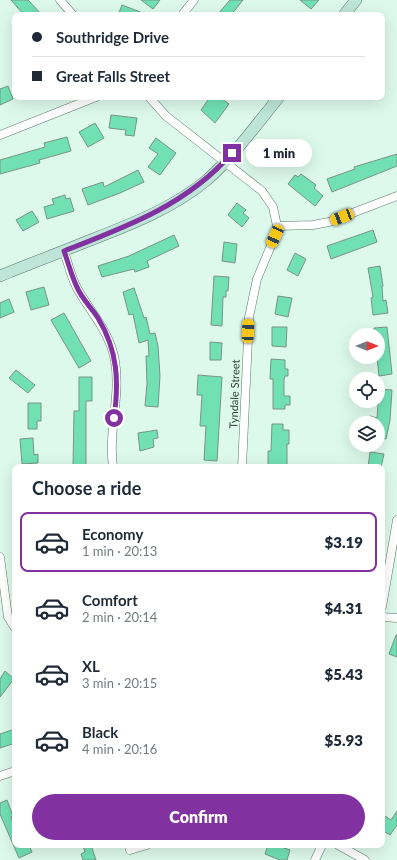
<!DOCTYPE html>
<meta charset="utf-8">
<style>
:root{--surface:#fff;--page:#f2f2f3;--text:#1f2937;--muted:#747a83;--line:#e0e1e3;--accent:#8231a1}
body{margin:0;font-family:Lato,sans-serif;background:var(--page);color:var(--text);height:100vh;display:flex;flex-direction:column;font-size:15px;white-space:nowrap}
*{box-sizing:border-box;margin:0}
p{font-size:13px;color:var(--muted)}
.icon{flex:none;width:22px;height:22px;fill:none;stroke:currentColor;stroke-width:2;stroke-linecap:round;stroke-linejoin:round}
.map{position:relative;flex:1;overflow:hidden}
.drawer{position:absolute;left:12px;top:464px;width:373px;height:384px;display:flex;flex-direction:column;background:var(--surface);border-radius:8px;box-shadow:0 4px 16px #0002}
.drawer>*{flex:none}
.guide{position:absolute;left:12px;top:12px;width:373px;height:88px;border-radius:8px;box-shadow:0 4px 16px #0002;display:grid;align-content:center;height:88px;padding:0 20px;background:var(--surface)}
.needle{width:26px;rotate:90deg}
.tools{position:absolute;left:349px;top:328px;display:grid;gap:8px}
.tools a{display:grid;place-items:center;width:36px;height:36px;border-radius:50%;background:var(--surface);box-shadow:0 4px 16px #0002;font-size:20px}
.end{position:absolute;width:18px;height:18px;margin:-9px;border:5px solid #8231a1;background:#fff;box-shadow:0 0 0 2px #fff}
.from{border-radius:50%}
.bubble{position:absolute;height:28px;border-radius:14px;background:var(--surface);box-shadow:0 4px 16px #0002;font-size:13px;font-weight:800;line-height:28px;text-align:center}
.car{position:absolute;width:12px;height:24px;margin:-12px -6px;border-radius:5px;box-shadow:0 0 3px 1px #0007;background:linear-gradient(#f5c518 24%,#345 0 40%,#f5c518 0 76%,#345 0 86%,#f5c518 0)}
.guide b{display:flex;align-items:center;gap:14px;height:38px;font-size:15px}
.guide b+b{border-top:1px solid var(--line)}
.guide i{width:10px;height:10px;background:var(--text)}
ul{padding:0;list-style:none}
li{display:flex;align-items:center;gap:12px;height:60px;margin:0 8px 6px;padding:0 12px;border:2px solid transparent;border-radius:8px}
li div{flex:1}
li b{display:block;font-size:15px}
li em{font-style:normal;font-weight:800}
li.active{border-color:var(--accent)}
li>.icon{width:36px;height:36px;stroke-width:1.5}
h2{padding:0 20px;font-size:18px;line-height:48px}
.cta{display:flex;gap:8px;margin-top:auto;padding:8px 20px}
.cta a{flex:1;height:46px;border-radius:24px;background:var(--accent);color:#fff;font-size:16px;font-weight:800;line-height:46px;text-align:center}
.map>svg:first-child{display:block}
.building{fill:#71e1b4;stroke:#799487}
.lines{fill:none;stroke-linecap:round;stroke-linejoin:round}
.street-casing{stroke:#5d776b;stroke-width:9}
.secondary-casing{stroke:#5d776b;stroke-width:12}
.street{stroke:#fff;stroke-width:8}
.secondary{stroke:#bde5d8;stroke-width:11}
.route{stroke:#8231a1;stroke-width:5}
.labels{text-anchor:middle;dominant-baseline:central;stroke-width:3;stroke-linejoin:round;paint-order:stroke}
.street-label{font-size:11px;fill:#2f3b35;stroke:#dcf9eb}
</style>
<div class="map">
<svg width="397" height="860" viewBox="0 0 397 860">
<rect width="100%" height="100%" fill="#dcf9eb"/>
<path class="building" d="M11,0h17l14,15h-18z
M141,0h19l-7,9z
M230,0h13l-12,15h-14z
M300,0h19l-8,9z
M122,5l26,10h-30z
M8,86l5,13 -13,6v-16z
M210,97h6l4,3 1,-2 8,6 -14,19 -14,-13z
M111,115l26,3 -3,18 -9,-1 1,-5 -17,-2z
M95,123l9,15 -16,9 -9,-15z
M67,137l4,14 -32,9 1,3 -40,11v-14l45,-13 -1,-4z
M156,138l20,15 -16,22 -12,-8 10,-13 -9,-6z
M397,154v12l-65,26 -5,-13 28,-10 -1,-2z
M138,170l6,12 -24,11 -32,12 -6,-16 21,-7 1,5z
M301,174l15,11 -2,3 9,8 -8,10 -27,-22 7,-9 3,2z
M65,195l1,4 4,-1 4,13 -27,8 -3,-12 10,-3 -2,-5z
M237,203l9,7 -3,3 6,5 -7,9 -14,-12z
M32,211l7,11 -16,9 -7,-11z
M373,230l4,12 -46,17 -4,-13z
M174,235l5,11 -32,15 2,6 -14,5 -1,-3 -32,8 -4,-11 31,-10z
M224,242l13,2 -2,19 -13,-2z
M295,253l11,6 -8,17 -11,-6z
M380,266l3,20h-1l1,15 3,-1 2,13 -15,2 -2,-17 2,-1 -5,-29z
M214,276l15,1 -1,14h-2v6h-3l-1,29 -11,-1z
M44,287l5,18 -18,5 -5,-18z
M134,288l10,30 2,-1 4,17 5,-1 3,13 2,30 -2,31 -13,-1 2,-22 -1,-28h3l-1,-16 -9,3 -6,-29 -4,1 -6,-23z
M278,296l14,2 -4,19 -13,-3z
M9,299l5,13 -14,6v-15z
M64,313l27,48 -12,7 -28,-48z
M272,327h15l-1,20 -14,-1z
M387,327l5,47 -13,2 -2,-19 1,-22h-3l-1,-7z
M210,342l12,1 -1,17h-11z
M271,359l14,1v9h3v7h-3l-1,3v17h6v9h-5v4h-12v-30h-3z
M16,370l19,15 -7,8 -19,-15z
M198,375l24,2 -5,84 -13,-1 2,-34h-6l2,-31h-5z
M79,377h13v24h-6v66h-13l1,-56h5z
M379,389l13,1 -2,30 -4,19 -8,-2v-14h-10l2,-7 7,2z
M28,403h13v18h-4v8h-9z
M272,424h11v6h6v14h-2v23h-19v-16h3z
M157,430l1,8 -5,1 1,8 -14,4 -2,-18z
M33,438l1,17 4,-1v9l-16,1 -2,-25z
M370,452l14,2 -3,13h-13z
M396,635h1v22l-8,-3z
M5,671l9,8 -14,18v-18z
M15,729v14l-15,5v-14z
M7,800l6,16 -2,1 4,11v17h14l3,7 -13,6 -19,-44v-11z
M397,811v14l-7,10 -8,-5v-16l9,6z
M88,845h3l5,15h-13l-2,-6 4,-2 -2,-6z
M268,845h8l14,5 -3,10h-7l-15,-6z"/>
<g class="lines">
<g class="street-casing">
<path id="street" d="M60,0l13,15
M182,15l12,-15
M149,97l17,19 96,75 11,16 4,19 -2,10 -18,43 -8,38 -7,150
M0,135l96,-38
M277,226l36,-1 16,-3 68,-26
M64,251c4,12 7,26 13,37 14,25 33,44 38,73 6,35 -7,70 -2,106
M0,557l8,60 7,11
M382,607l15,-87
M382,617l15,1
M0,776l15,-5
M338,845l27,15
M130,850l17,-5
M315,860l7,-15"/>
</g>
<g class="secondary-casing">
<path id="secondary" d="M344,15l12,-15
M0,276c29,-12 59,-23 88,-35 41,-16 84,-32 119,-61 27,-24 49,-55 72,-83"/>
</g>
<use href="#street" class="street"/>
<use href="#secondary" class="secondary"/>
</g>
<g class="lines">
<path class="route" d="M114,418c5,-36 4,-67 -16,-100 -7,-11 -17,-20 -22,-33 -5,-11 -8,-23 -12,-34 62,-24 123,-46 168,-98"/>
</g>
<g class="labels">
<g class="street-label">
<text transform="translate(234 394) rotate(-88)">Tyndale Street</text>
</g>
</g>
</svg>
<div class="tools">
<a><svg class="needle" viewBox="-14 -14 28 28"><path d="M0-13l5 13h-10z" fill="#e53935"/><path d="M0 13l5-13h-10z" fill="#747a83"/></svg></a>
<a><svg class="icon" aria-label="locate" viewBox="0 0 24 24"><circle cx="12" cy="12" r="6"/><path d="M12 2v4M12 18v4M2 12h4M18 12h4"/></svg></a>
<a><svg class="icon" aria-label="layers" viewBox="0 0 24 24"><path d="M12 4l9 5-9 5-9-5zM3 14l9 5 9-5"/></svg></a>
</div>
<i class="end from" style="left:114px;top:418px"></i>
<i class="end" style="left:232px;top:153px"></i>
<div class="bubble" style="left:246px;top:139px;width:66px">1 min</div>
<i class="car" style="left:342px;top:217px;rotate:249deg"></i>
<i class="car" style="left:275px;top:236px;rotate:204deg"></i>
<i class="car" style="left:248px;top:331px;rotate:2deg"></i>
<div class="guide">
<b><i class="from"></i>Southridge Drive</b>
<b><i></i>Great Falls Street</b>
</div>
<section class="drawer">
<h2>Choose a ride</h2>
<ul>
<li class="active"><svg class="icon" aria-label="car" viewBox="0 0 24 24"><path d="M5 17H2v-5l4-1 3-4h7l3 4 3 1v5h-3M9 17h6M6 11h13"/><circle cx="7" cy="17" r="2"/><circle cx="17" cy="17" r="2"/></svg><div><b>Economy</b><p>1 min · 20:13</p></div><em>$3.19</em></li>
<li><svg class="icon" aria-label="car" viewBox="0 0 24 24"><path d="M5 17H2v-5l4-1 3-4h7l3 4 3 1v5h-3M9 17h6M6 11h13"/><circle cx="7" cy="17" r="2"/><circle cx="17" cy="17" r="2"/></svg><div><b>Comfort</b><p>2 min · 20:14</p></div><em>$4.31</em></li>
<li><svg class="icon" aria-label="car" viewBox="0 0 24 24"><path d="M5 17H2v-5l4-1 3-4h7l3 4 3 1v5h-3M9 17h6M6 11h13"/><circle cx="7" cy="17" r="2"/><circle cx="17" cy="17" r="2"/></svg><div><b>XL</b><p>3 min · 20:15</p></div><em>$5.43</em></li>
<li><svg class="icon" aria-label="car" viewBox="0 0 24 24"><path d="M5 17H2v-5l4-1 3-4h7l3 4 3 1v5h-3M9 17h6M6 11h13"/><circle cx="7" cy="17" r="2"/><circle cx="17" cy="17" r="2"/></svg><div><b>Black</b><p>4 min · 20:16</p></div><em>$5.93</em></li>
</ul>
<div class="cta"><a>Confirm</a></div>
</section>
</div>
